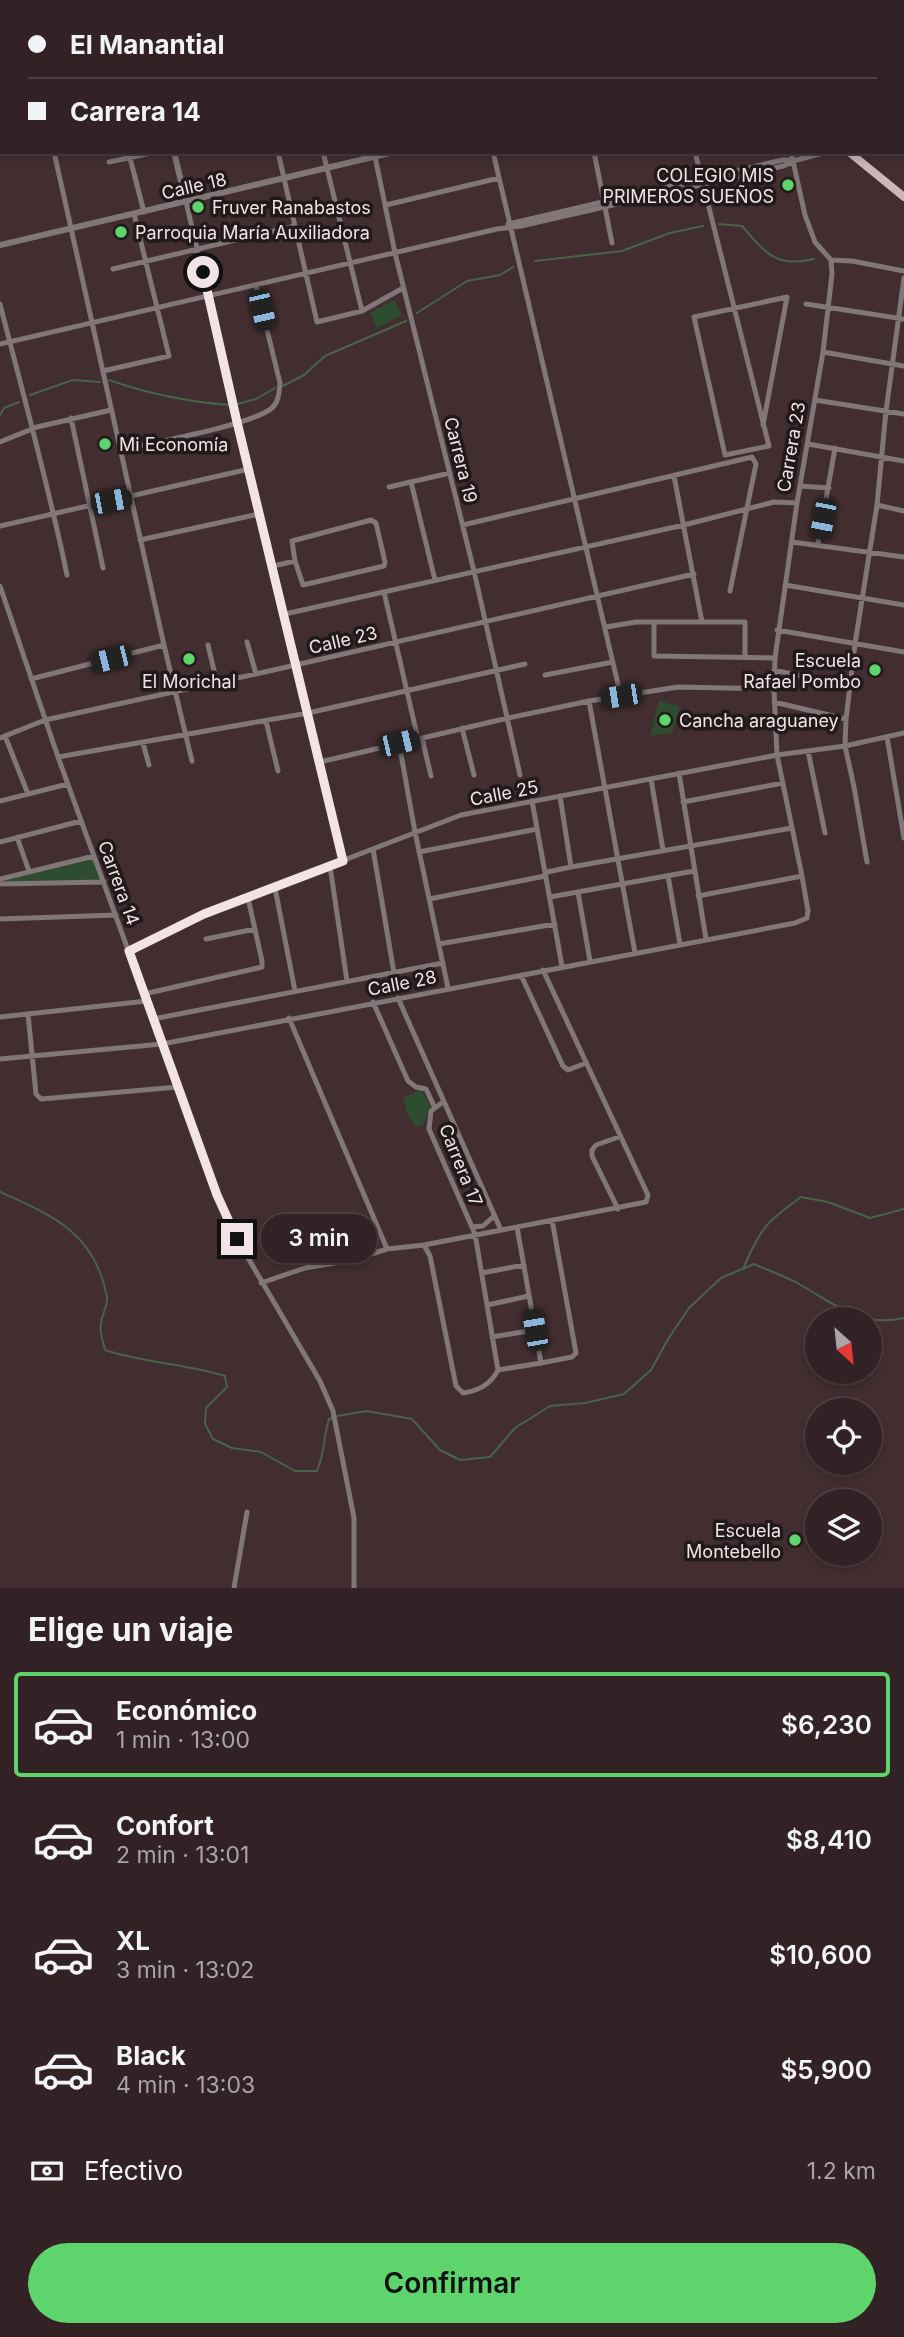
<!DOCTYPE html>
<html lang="es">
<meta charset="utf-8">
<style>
:root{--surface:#322225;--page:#3a2a2d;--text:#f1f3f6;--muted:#a8a4a7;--line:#4d3f42;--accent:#5ed56c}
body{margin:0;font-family:Inter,sans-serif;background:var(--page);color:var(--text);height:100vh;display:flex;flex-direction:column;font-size:26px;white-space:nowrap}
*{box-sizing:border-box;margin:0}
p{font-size:23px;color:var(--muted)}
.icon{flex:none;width:38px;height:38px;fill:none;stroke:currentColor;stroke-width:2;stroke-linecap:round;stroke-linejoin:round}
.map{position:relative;height:1588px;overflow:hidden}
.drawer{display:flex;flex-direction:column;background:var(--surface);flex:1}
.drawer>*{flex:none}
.hud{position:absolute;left:0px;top:0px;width:905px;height:154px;box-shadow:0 4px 10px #0003,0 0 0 2px var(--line);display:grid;align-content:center;height:154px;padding:0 28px;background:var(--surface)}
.needle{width:46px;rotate:153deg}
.tools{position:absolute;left:805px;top:1307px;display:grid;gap:14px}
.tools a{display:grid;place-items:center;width:77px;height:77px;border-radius:50%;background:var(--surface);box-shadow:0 4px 10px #0003,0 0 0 2px var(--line);font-size:35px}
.end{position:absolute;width:32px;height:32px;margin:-16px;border:9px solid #f2e4e6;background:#111;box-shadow:0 0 0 4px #111}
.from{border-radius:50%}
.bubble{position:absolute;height:49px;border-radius:24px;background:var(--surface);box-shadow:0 4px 10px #0003,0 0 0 2px var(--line);font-size:23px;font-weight:600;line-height:49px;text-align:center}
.car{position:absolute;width:21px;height:42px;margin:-21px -10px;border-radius:9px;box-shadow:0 0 5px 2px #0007;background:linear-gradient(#222 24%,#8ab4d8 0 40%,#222 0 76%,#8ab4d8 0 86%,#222 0)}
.hud b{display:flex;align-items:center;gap:24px;height:66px;font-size:26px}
.hud b+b{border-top:2px solid var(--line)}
.hud i{width:18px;height:18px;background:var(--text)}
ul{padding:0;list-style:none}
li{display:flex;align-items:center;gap:21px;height:105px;margin:0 14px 10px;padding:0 14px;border:4px solid transparent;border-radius:7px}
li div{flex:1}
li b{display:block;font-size:26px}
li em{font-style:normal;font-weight:600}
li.selected{border-color:var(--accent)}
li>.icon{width:63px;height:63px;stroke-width:1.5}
h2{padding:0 28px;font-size:32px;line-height:84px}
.pay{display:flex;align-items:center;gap:18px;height:77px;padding:0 28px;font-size:26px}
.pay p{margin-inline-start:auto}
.action{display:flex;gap:14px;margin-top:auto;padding:14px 28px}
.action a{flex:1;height:80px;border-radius:42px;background:var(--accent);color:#111;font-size:28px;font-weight:600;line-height:80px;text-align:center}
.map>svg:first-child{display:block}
.green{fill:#2d4c30}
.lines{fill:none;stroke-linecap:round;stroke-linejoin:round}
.stream{stroke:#49634a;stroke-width:2}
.river{stroke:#002c07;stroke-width:12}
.minor{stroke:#817678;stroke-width:5}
.tertiary{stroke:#817678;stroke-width:6}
.primary{stroke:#ceb7ba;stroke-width:8}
.route{stroke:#f2e4e6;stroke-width:9}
.poi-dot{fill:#5ed56c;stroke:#22191a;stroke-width:2.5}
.labels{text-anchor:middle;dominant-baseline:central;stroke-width:7;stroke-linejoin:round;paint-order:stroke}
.poi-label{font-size:18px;fill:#f2e4e6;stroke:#22191a;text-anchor:start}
.street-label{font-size:18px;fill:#f2e4e6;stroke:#22191a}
</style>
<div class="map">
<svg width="904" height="1588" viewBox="0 0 904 1588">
<rect width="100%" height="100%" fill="#422e31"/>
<path class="green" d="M394,300l8,15 -25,13 -7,-15z
M659,701l21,6 -8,26 -22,3z
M93,858l8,23 -95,1 -1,-3z
M421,1089l9,18 -7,18 -8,2 -8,-14 -4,-15z"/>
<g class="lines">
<path class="stream" d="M719,224l23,2c24,27 33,42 72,33
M535,261l87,-10 48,-18 33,-7
M417,313l50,-32 33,-6 13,-8
M109,380c40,14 79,22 121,25
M283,386l21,-11 21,-19 81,-35
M30,395l43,-15 27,2
M237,404l19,-5 19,-11
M0,415l4,-7 15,-6
M0,1192c54,24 95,41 107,105 1,9 -5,17 -6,26 -2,9 2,19 4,27 39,13 81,14 120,26l2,11 -21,21 -1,16 8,15 19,9 29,4 34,19h22c8,-18 6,-33 12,-52l3,-1
M743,1269c17,-40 23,-47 58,-72l27,5 42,16 34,-9
M337,1416l30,-5 45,8 28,31 20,10 30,-3 25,-29 35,-22 35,-3 39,-9 27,-24 17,-31 21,-31 32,-30 33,-14c15,7 31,12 45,20 36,20 61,44 105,34"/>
<path class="river" d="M105,2l1,-2
M0,30h2"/>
<path class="minor" d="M242,0l1,2
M288,0v2
M339,0l1,2
M459,0v2
M555,2l7,-2
M0,55l2,2
M903,80h1
M0,135h2
M54,152l110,493 28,116
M278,152l39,170 45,-11 41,-23
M323,152l39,159
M374,152l21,101 79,318 46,204
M493,152l128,545
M594,152l18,91
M695,152c25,98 49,196 74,294l-44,9 -31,-138 93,-20 -24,128
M130,158l14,54
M109,162l47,-10
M186,202l157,659
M386,205l113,-27
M508,224l274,-64h15l30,-8
M831,260l21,1 52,10
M113,269l182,-43
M0,304c23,90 48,179 67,271
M806,304l98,15
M0,344l497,-115 24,-3 262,-60 14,-6
M823,352l81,14
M103,371l66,-15 -35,-142
M815,400l89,14
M71,418l32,150
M0,442l37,-15 74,-17
M808,444l96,17
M120,450c31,-7 132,-25 152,-42 7,-6 7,-16 8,-25l-24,-98
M674,476l28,146
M411,482l24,98
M800,486l29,2
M389,487l61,-14
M877,505l27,6
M371,520l5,3 9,39 -1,4 -81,19 -8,-24 -3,-20z
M463,525l289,-68 4,7 -26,127
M0,526l249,-57
M140,540l119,-26
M792,542l112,15
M818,544l17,-96
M273,566l22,-5
M785,585l119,20
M0,586l58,171 159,438 20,44 83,142 13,30 21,107v70
M384,592l34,147
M285,614l399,-89 90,-23 23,1
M654,622v34l121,2
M606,627l30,-5h109v35
M777,630l127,22
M247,642l9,32
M208,645l9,38
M774,670l76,17
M545,675l68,-13
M31,679l133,-34
M589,701l46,252
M774,702l72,17
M266,721l12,50
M462,728l12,47
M5,736l23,58
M887,737l17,101
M0,738l45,-18 211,-46 438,-100
M422,738l9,38
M143,743l6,22
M399,743l16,89 33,156
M808,751l17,82
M58,757l250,-44 217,-49
M320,762l188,-44 81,-17 89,-14 96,2
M679,773l27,166
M651,779l12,71
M560,796l11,71
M0,801l68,-17
M532,801l30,165
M683,802l100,-19
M17,837l12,34
M0,842l81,-21
M373,849l21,124
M419,852l118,-23
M867,862l-13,-75 -9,-41 1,-27 9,-75 22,-139 9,-94 18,-133
M330,866l17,115
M668,876l12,68
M0,879l94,-23
M0,884l104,-2
M275,888l20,103
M578,892l12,69
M698,896l104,-20
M550,897l144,-26
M429,899l116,-23 2,-4 24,-5 221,-39
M0,919l116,-4
M206,939l49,-10
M439,944l116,-20
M129,951l75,-37 257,-99 316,-60 68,-9 59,-13
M521,975l42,91 5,4 18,-7
M144,994l118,-27v-6l-14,-63
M398,998l103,232
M373,1002l35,79 8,6 10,2 8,17
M28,1014l8,80 5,5 137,-12
M0,1017l147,-16
M289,1018l98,231
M153,1019l290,-56
M0,1059l162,-15 633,-121 12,-5 1,-7 -6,-35 -25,-121 -3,-66 1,-31 22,-155 26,-151 9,-78 -1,-14 -16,-18 -10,-27 -14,-63
M443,1102l-12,9 -2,18 46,105 23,136
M618,1209l-26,-53v-6l4,-5 23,-8
M472,1227l11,-1 11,-10
M517,1227l24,136 31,-6 4,-4 -24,-133
M424,1245l6,11 26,130 7,7c15,-2 28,-9 35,-23l43,-7
M482,1273l42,-8
M261,1283l44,-15 47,-8 35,-11 37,-4 222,-43 2,-7 -105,-225
M487,1305l42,-9
M492,1337l43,-7
M234,1588l13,-76"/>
<path class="tertiary" d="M137,0l1,2
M174,152l12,50
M0,245l394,-93"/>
<path class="primary" d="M745,0l1,2
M849,152l55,45"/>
</g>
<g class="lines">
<path class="route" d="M203,272l34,150 106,439 -139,53 -75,37 88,244 20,44"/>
</g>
<g class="poi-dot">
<circle cx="788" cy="185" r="7"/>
<circle cx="198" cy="207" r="7"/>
<circle cx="121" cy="232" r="7"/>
<circle cx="105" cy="444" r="7"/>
<circle cx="189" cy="659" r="7"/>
<circle cx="875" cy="670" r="7"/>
<circle cx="665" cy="720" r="7"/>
<circle cx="795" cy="1540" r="7"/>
</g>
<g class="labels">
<g class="poi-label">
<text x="774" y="175" text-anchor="end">COLEGIO MIS<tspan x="774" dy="21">PRIMEROS SUEÑOS</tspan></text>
<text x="212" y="207">Fruver Ranabastos</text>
<text x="135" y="232">Parroquia María Auxiliadora</text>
<text x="119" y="444">Mi Economía</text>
<text x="861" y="660" text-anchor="end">Escuela<tspan x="861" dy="21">Rafael Pombo</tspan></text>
<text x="189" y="681" text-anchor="middle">El Morichal</text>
<text x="679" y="720">Cancha araguaney</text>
<text x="781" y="1530" text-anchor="end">Escuela<tspan x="781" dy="21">Montebello</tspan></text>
</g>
<g class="street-label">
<text transform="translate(194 186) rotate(-13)">Calle 18</text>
<text transform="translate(791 447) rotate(-80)">Carrera 23</text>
<text transform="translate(461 460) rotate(76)">Carrera 19</text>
<text transform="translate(343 640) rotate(-13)">Calle 23</text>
<text transform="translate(504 793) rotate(-11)">Calle 25</text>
<text transform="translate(119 883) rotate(70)">Carrera 14</text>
<text transform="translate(402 983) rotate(-11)">Calle 28</text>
<text transform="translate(461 1165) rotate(68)">Carrera 17</text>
</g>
</g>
</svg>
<div class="tools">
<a><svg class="needle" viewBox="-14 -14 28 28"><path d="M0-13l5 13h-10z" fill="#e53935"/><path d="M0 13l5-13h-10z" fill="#a8a4a7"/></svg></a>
<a><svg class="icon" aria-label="locate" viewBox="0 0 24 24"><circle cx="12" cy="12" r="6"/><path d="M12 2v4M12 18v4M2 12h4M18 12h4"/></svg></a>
<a><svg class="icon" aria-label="layers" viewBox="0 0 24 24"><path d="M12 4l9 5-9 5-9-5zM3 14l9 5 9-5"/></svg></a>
</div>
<i class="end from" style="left:203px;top:272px"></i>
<i class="end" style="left:237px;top:1239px"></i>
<div class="bubble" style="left:261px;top:1214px;width:116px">3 min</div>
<i class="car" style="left:262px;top:310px;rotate:167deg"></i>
<i class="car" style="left:111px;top:501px;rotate:79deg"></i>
<i class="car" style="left:823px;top:519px;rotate:191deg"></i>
<i class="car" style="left:111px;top:659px;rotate:256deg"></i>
<i class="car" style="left:621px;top:696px;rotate:261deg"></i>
<i class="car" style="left:399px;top:743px;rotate:77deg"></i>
<i class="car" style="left:535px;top:1330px;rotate:350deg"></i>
<div class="hud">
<b><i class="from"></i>El Manantial</b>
<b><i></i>Carrera 14</b>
</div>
</div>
<section class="drawer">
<h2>Elige un viaje</h2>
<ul>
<li class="selected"><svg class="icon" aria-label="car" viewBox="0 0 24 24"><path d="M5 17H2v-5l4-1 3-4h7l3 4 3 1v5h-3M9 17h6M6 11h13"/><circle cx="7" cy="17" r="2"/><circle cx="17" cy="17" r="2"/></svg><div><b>Económico</b><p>1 min · 13:00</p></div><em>$6,230</em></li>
<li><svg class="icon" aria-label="car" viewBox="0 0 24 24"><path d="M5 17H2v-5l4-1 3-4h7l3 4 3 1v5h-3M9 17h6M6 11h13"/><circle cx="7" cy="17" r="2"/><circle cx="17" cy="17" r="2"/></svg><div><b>Confort</b><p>2 min · 13:01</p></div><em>$8,410</em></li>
<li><svg class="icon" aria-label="car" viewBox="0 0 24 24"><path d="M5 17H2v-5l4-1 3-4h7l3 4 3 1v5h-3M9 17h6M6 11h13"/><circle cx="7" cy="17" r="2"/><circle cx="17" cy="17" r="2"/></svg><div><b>XL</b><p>3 min · 13:02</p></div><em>$10,600</em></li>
<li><svg class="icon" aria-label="car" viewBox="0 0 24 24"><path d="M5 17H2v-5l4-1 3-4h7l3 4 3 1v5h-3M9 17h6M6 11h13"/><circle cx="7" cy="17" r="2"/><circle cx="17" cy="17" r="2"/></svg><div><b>Black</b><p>4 min · 13:03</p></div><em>$5,900</em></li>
</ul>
<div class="pay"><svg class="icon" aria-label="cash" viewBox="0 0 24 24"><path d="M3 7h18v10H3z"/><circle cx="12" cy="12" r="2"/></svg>Efectivo<p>1.2 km</p></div>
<div class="action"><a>Confirmar</a></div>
</section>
